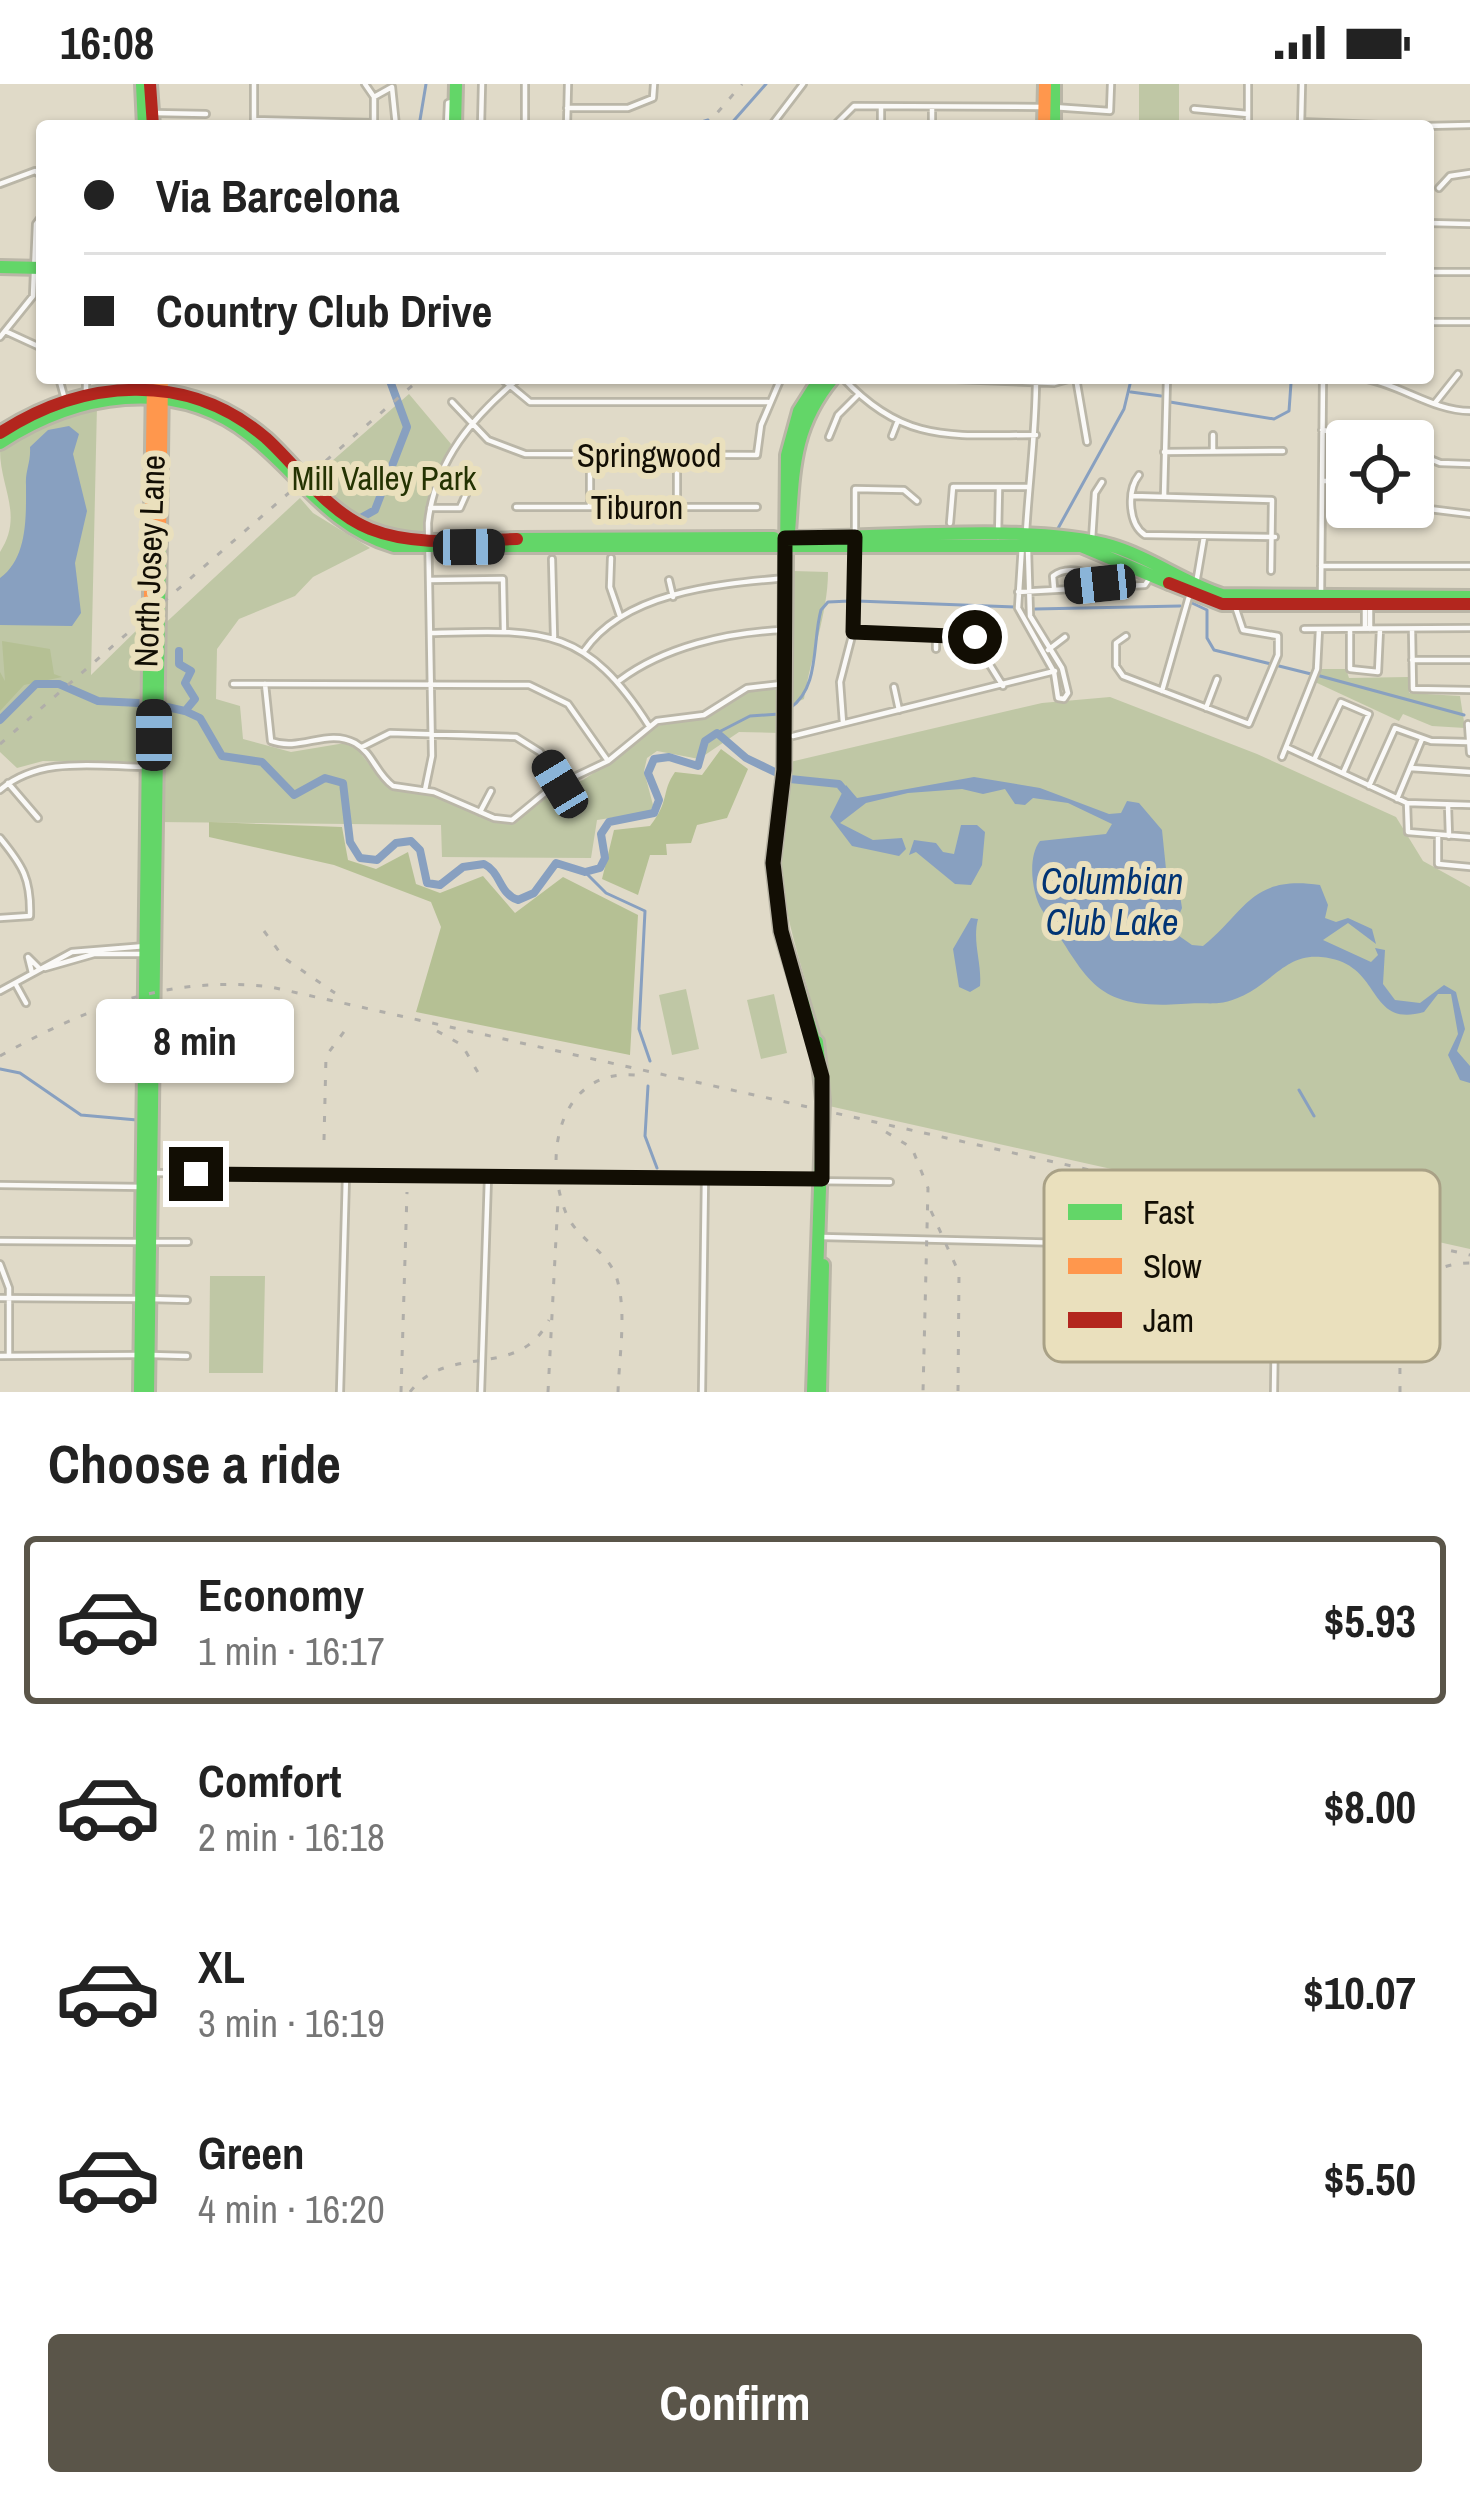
<!DOCTYPE html>
<meta charset="utf-8">
<style>
:root{--surface:#fff;--page:#f2f2f2;--text:#222;--muted:#767676;--line:#e0e0e0;--accent:#5a5549}
body{margin:0;font-family:"Archivo Narrow",sans-serif;background:var(--page);color:var(--text);height:100vh;display:flex;flex-direction:column;font-size:45px;white-space:nowrap}
*{box-sizing:border-box;margin:0}
p{font-size:39px;color:var(--muted)}
.icon{flex:none;width:66px;height:66px;fill:none;stroke:currentColor;stroke-width:2;stroke-linecap:round;stroke-linejoin:round}
.map{position:relative;height:1308px;overflow:hidden}
.panel{display:flex;flex-direction:column;background:var(--surface);flex:1}
.panel>*{flex:none}
.guide{position:absolute;left:36px;top:36px;width:1398px;height:264px;border-radius:12px;box-shadow:0 3px 9px #0004;display:grid;align-content:center;height:264px;padding:0 48px;background:var(--surface)}
.controls{position:absolute;left:1326px;top:336px;display:grid;gap:24px}
.controls a{display:grid;place-items:center;width:108px;height:108px;border-radius:12px;background:var(--surface);box-shadow:0 3px 9px #0004;font-size:60px}
.end{position:absolute;width:54px;height:54px;margin:-27px;border:15px solid #120e04;background:#fff;box-shadow:0 0 0 6px #fff}
.from{border-radius:50%}
.bubble{position:absolute;height:84px;border-radius:12px;background:var(--surface);box-shadow:0 3px 9px #0004;font-size:39px;font-weight:800;line-height:84px;text-align:center}
.car{position:absolute;width:36px;height:72px;margin:-36px -18px;border-radius:15px;box-shadow:0 0 9px 3px #0007;background:linear-gradient(#222 24%,#8ab4d8 0 40%,#222 0 76%,#8ab4d8 0 86%,#222 0)}
.guide b{display:flex;align-items:center;gap:42px;height:114px;font-size:45px}
.guide b+b{border-top:3px solid var(--line)}
.guide i{width:30px;height:30px;background:var(--text)}
ul{padding:0;list-style:none}
li{display:flex;align-items:center;gap:36px;height:168px;margin:0 24px 18px;padding:0 24px;border:6px solid transparent;border-radius:12px}
li div{flex:1}
li b{display:block;font-size:45px}
li em{font-style:normal;font-weight:800}
li.active{border-color:var(--accent)}
li>.icon{width:108px;height:108px;stroke-width:1.5}
h2{padding:0 48px;font-size:54px;line-height:144px}
.button{display:flex;gap:24px;margin-top:auto;padding:24px 48px}
.button a{flex:1;height:138px;border-radius:12px;background:var(--accent);color:#fff;font-size:48px;font-weight:800;line-height:138px;text-align:center}
.status{display:flex;justify-content:space-between;align-items:center;height:84px;padding:0 60px;background:var(--surface);direction:ltr}
.status svg{height:33px;fill:currentColor}
.map>svg:first-child{display:block}
.green{fill:#bfc7a5}
.forest{fill:#b5c094}
.water{fill:#88a0c0}
.lines{fill:none;stroke-linecap:round;stroke-linejoin:round}
.stream{stroke:#88a0c0;stroke-width:3}
.river{stroke:#88a0c0;stroke-width:8}
.street-casing{stroke:#bab6a7;stroke-width:10}
.fast-casing{stroke:#bab6a7;stroke-width:18}
.slow-casing{stroke:#bab6a7;stroke-width:18}
.jam-casing{stroke:#bab6a7;stroke-width:18}
.street{stroke:#faf9f7;stroke-width:4.5}
.fast{stroke:#63d668;stroke-width:12}
.slow{stroke:#ff974d;stroke-width:12}
.jam{stroke:#b3261e;stroke-width:12}
.rail{stroke:#b0aea9;stroke-width:3;stroke-dasharray:6 12;stroke-linecap:butt}
.route{stroke:#120e04;stroke-width:15}
.labels{text-anchor:middle;dominant-baseline:central;stroke-width:12;stroke-linejoin:round;paint-order:stroke}
.street-label{font-size:33px;fill:#120e04;stroke:#eae0bd}
.park-label{font-size:33px;fill:#243302;stroke:#eae0bd}
.water-label{font-size:36px;font-style:italic;fill:#023474;stroke:#eae0bd}
.key{fill:#eae0bd;stroke:#a9a186;stroke-width:3}
.key-label{font-size:33px;fill:#120e04}
</style>
<div class="status"><b>16:08</b><svg viewBox="0 0 49 12"><path d="M0 12V9h3v3zM5 12V6h3v6zM10 12V3h3v9zM15 12V0h3v12zM26 1h20v11H26zM47 4h2v5h-2z"/></svg></div>
<div class="map">
<svg width="1470" height="1308" viewBox="0 0 1470 1308">
<rect width="100%" height="100%" fill="#e0dac8"/>
<path class="green" d="M1139,0h40v42h-40z
M409,310l42,50 -23,54 -3,37c-50,-3 -81,-21 -116,-54z
M97,321l-6,270 52,-51 -2,139 -98,-2 -26,7 -17,-16v-200c24,-37 0,-64 0,-102l44,-29z
M300,414l13,15 57,35 -57,29 -18,19 -56,23 -22,30 -1,50 24,7 3,33 48,13 54,-9 13,7 29,37 47,8 64,28 17,-1 43,-33 25,-9 42,-28 31,-26 53,-9 43,-27h29l-1,43 -41,-1 -40,27 -42,-8 -10,7 -3,13 9,34 -3,7 -53,8 -6,38 -149,-1 -1,-32 -284,-3 2,-193z
M793,487l35,1c0,41 -17,84 -24,127l-17,7z
M1321,585h25l3,9 59,-1 1,16 51,3 5,32 -33,-2 -29,-12 -4,7 -84,-39z
M1110,613l147,57 139,63 27,44 47,26v362l-641,-143c0,-73 -34,-141 -45,-212 -6,-44 1,-88 6,-132l252,-59z
M686,905l13,60 -27,6 -13,-60z
M774,910l13,59 -26,6 -14,-59z
M210,1192h55l-2,97h-54z"/>
<path class="forest" d="M2,557l48,8 4,25 8,3 -38,8 -24,26v-39l5,9z
M721,665l27,20 -21,49 -30,7 -6,18 -25,1 1,11h-17l-12,40 -36,-16 12,-49 36,-4c20,-25 11,-34 25,-54l27,3z
M209,738l133,5 6,33 28,9 32,-17 8,32 24,9 43,-17 32,37 48,-36 75,38 -8,140 -214,-43 25,-85 -10,-25 -97,-37 -125,-28z"/>
<path class="water" d="M69,342l10,8 -6,20 14,57 -12,52 6,50 -9,13 -72,-1v-47c28,-20 26,-62 26,-93 -1,-14 5,-23 4,-38l18,-17z
M974,693l66,11 69,26 12,-1 6,-12 12,2 23,27 4,39 13,20 3,19 -10,23 20,14 11,1c44,-36 48,-71 117,-61l8,20 -3,13 11,4 12,-4 24,11 4,15 -28,-21 -25,17 48,22 7,-7 -3,-7 10,2 -2,34 12,16 25,3 24,-18 12,7 9,37 -8,22 13,15v17l-10,-3 -12,-25 10,-21 -7,-40h-13l-14,18c-59,17 -40,-50 -103,-55 -32,-3 -45,20 -71,35 -31,17 -37,9 -69,12 -90,6 -93,-27 -139,-94 -10,-16 -15,-53 -2,-69l66,-7 6,-10 -44,-21 -35,-5 -8,7 -10,-1 -10,-15 -22,5 -21,-5 -54,4 -42,10 -26,20 33,17 29,-2 4,11 -7,7 -47,-10 -22,-29 16,-32 11,13z
M961,741h16l8,7 -3,33 -11,20 -16,-1 -39,-32 -7,3 5,-15 22,3 7,9 11,2z
M971,834l7,1c-6,23 4,43 2,67l-10,6 -11,-5 -6,-38z"/>
<g class="lines">
<path class="stream" d="M714,41l2,1
M419,42l7,-42
M688,42l20,-6
M729,42l37,-42
M1131,308l30,4
M1170,318l104,17 15,-8 2,-28
M1056,448l68,-123 7,-29
M857,517l158,6
M1192,519l15,7v28l7,12 57,14
M1035,525l145,-3
M1279,582l32,8
M1320,592l144,39
M790,624c30,-20 22,-66 31,-98l7,-8 22,-1
M717,649l33,-17 29,-2
M585,788l21,21 39,18 -6,118 11,32
M0,985l20,4 61,42 56,5
M648,1002l-3,50 12,32
M1299,1006l15,26"/>
<path class="river" d="M357,436l18,-10 32,-83 -18,-49
M158,621l27,6 10,-12 -10,-16 6,-12 -12,-7v-13
M185,627l15,7 22,38 40,6 32,33 31,-17 18,5 7,59 10,16 17,2 19,-17 15,-2 9,9 7,33 13,2 23,-18 21,-3c17,8 15,30 34,36l16,-7 22,-30 29,9 15,-4 5,-10 -4,-24 8,-12 45,-9 5,-13 -11,-27 6,-14 15,-2 29,9 7,-25 12,-8 29,25 31,15
M0,636l36,-36h23l39,17 41,2
M790,695l49,5 9,11"/>
<g class="street-casing">
<path id="street" d="M254,0v36l120,3
M365,0l9,13v29
M525,0v42
M374,13l18,-10 4,39
M1053,23l57,4 1,-27
M567,24h61l25,-10 1,-14
M1194,25l54,5
M155,29l51,1
M1301,38l103,4
M447,42l1,-23 7,-2
M481,42l1,-42
M567,42l1,-42
M771,42l32,-42
M834,42l20,-20 188,1
M881,42v-18
M932,42v-19
M1248,42v-42
M1301,42l1,-42
M1426,42l44,-1
M0,100l35,-13 7,5
M1439,104l11,-12 20,-3
M1428,139l42,1
M1428,188h42
M1428,238h42
M5,247l37,17
M0,253l33,-41 3,-72 6,-8
M59,294l5,18
M501,294l29,24h238
M843,294c61,66 109,57 193,57
M931,294l123,5 18,-5
M1076,294l11,64
M1362,294c38,6 71,33 108,33
M86,309v-15
M452,318l36,38 37,14 232,1 4,-30 20,-47
M1435,319l23,-29
M1322,346l70,11
M1213,351v16
M892,352l5,-13
M829,353l9,-22 20,-20
M1164,368l119,-1
M1413,368l27,11 30,1
M590,370v53
M677,371v52
M1139,391c-12,15 -11,49 6,60l130,2
M1322,397h25
M1133,412l139,4 -1,71
M1164,412l3,-118
M516,423h241
M1413,423l57,7
M430,424h30l8,-18
M1377,430l4,-7
M950,439l3,-36h74
M1026,449c3,-52 10,-102 10,-155
M855,450v-45l49,1 13,11
M998,453l1,-48
M1092,456l3,-47 7,-11
M1022,461l-4,63 36,64 4,26 6,1 4,-6 -6,-25 -32,-52 -2,-66
M611,474l-1,29 10,29
M552,475l2,78
M1321,482h149
M429,496l74,-1 1,52
M669,496l4,17
M1196,500l8,-47
M1054,504l-1,-12c13,-10 39,-6 46,8
M1018,508l127,-7 6,-9
M1321,510l2,-216
M1365,518v25
M1370,520v25
M1304,545l166,-1
M1350,545v40l28,3 2,-43
M1412,545l1,60 57,1
M853,548l119,4 31,50
M430,549c112,-3 155,-8 219,93
M936,550v15
M1126,552l-10,7v23l7,10 126,48 29,-69v-19l-35,-6 -8,-24
M1048,566l17,-13
M584,567c41,-60 136,-67 202,-73
M1412,576h58
M620,596c44,-33 108,-48 164,-50
M233,600l296,1 39,19 40,57
M265,600l6,57c30,11 56,-13 84,2 18,10 21,31 38,43l41,6 60,26 18,2 39,-32 57,-27 49,-40 47,-6 43,-27 35,-4
M894,603l5,23
M1162,607l28,-98
M1206,624l11,-29
M843,639l-3,-41 13,-50 2,-87
M1468,640l2,29
M793,652l262,-65
M362,663l28,-14 126,4 24,15 20,32
M1286,663l121,56 63,2
M1282,673l35,-88 2,-40
M1314,676l27,-58 28,12 -25,57
M1410,684l60,4
M8,699l30,35
M1369,702l26,-58 36,13 36,1
M0,706c41,-35 99,-23 149,-23
M425,706l7,-34 -4,-233c7,-63 45,-106 91,-145
M1397,715l25,-60
M1407,719l1,29 62,5
M1448,722l1,30
M480,728l11,-21
M1438,752v28l32,3
M0,754c23,28 31,41 30,78l-30,2
M45,884l49,-14h52
M32,889l-4,-16 11,11
M15,899l11,20
M0,907l72,-39 74,-6
M152,1089l738,9
M0,1101l143,2
M822,1153l447,11 7,10 -2,134
M0,1157l138,1
M150,1158h38
M0,1180l9,24v68
M0,1214l138,1
M150,1215l37,1
M151,1271l36,1
M0,1272l139,-1
M340,1308l6,-216
M481,1308l7,-215
M702,1308l3,-214"/>
</g>
<g class="fast-casing">
<path id="fast" d="M142,0l2,42
M1054,0v42
M455,42l1,-42
M0,183l42,1
M0,359c75,-49 174,-68 250,-8 51,40 78,91 144,111h687l88,37
M797,454c87,0 236,-15 315,8 38,11 72,37 110,49l248,2
M517,455l257,-1
M788,460c6,-66 1,-113 45,-166
M816,963l-35,-116 -8,-68 11,-93 3,-315 12,-44 21,-33
M140,1308l9,-728
M148,1308l12,-858
M813,1308l10,-291 -6,-59
M820,1308l3,-127"/>
</g>
<g class="slow-casing">
<path id="slow" d="M1044,42l1,-42
M160,450l2,-156
M149,580l4,-286"/>
</g>
<g class="jam-casing">
<path id="jam" d="M150,0l3,42
M0,349c83,-54 187,-63 266,5 34,31 60,73 104,91 45,18 100,11 147,10
M1169,499l53,21h248"/>
</g>
<use href="#street" class="street"/>
<use href="#fast" class="fast"/>
<use href="#slow" class="slow"/>
<use href="#jam" class="jam"/>
<path class="rail" d="M706,42l36,-42
M0,660l421,-366
M264,847l20,27 51,35
M437,947l25,14 18,31
M0,972c88,-49 169,-81 271,-69l1199,268
M886,1048l26,16 16,40 -5,204
M324,1056l2,-84 23,-31
M931,1127l28,62 -1,119
M401,1308l6,-200
M410,1308c39,-51 108,-10 139,-72
M548,1308l10,-192
M618,1308c1,-35 9,-79 -1,-113 -9,-29 -40,-39 -51,-66 -24,-58 -6,-144 69,-138
M1400,1308c0,-55 -5,-128 70,-129"/>
</g>
<g class="lines">
<path class="route" d="M196,1090l626,5v-102l-41,-146 -8,-68 11,-93 1,-232 70,-1 -2,95 122,5"/>
</g>
<g class="labels">
<g class="street-label">
<text x="649" y="371">Springwood</text>
<text x="637" y="423">Tiburon</text>
<text transform="translate(149 477) rotate(-88)">North Josey Lane</text>
</g>
<g class="park-label">
<text x="384" y="394">Mill Valley Park</text>
</g>
<g class="water-label">
<text x="1112" y="797">Columbian<tspan x="1112" dy="41">Club Lake</tspan></text>
</g>
</g>
<rect x="1044" y="1086" width="396" height="192" rx="18" class="key"/>
<rect x="1068" y="1120" width="54" height="16" fill="#63d668"/>
<rect x="1068" y="1174" width="54" height="16" fill="#ff974d"/>
<rect x="1068" y="1228" width="54" height="16" fill="#b3261e"/>
<g class="key-label">
<text x="1143" y="1140">Fast</text>
<text x="1143" y="1194">Slow</text>
<text x="1143" y="1248">Jam</text>
</g>
</svg>
<div class="controls">
<a><svg class="icon" aria-label="locate" viewBox="0 0 24 24"><circle cx="12" cy="12" r="6"/><path d="M12 2v4M12 18v4M2 12h4M18 12h4"/></svg></a>
</div>
<i class="end from" style="left:975px;top:553px"></i>
<i class="end" style="left:196px;top:1090px"></i>
<div class="bubble" style="left:96px;top:915px;width:198px">8 min</div>
<i class="car" style="left:469px;top:463px;rotate:89deg"></i>
<i class="car" style="left:1100px;top:500px;rotate:264deg"></i>
<i class="car" style="left:154px;top:651px;rotate:0deg"></i>
<i class="car" style="left:560px;top:700px;rotate:329deg"></i>
<div class="guide">
<b><i class="from"></i>Via Barcelona</b>
<b><i></i>Country Club Drive</b>
</div>
</div>
<section class="panel">
<h2>Choose a ride</h2>
<ul>
<li class="active"><svg class="icon" aria-label="car" viewBox="0 0 24 24"><path d="M5 17H2v-5l4-1 3-4h7l3 4 3 1v5h-3M9 17h6M6 11h13"/><circle cx="7" cy="17" r="2"/><circle cx="17" cy="17" r="2"/></svg><div><b>Economy</b><p>1 min · 16:17</p></div><em>$5.93</em></li>
<li><svg class="icon" aria-label="car" viewBox="0 0 24 24"><path d="M5 17H2v-5l4-1 3-4h7l3 4 3 1v5h-3M9 17h6M6 11h13"/><circle cx="7" cy="17" r="2"/><circle cx="17" cy="17" r="2"/></svg><div><b>Comfort</b><p>2 min · 16:18</p></div><em>$8.00</em></li>
<li><svg class="icon" aria-label="car" viewBox="0 0 24 24"><path d="M5 17H2v-5l4-1 3-4h7l3 4 3 1v5h-3M9 17h6M6 11h13"/><circle cx="7" cy="17" r="2"/><circle cx="17" cy="17" r="2"/></svg><div><b>XL</b><p>3 min · 16:19</p></div><em>$10.07</em></li>
<li><svg class="icon" aria-label="car" viewBox="0 0 24 24"><path d="M5 17H2v-5l4-1 3-4h7l3 4 3 1v5h-3M9 17h6M6 11h13"/><circle cx="7" cy="17" r="2"/><circle cx="17" cy="17" r="2"/></svg><div><b>Green</b><p>4 min · 16:20</p></div><em>$5.50</em></li>
</ul>
<div class="button"><a>Confirm</a></div>
</section>
